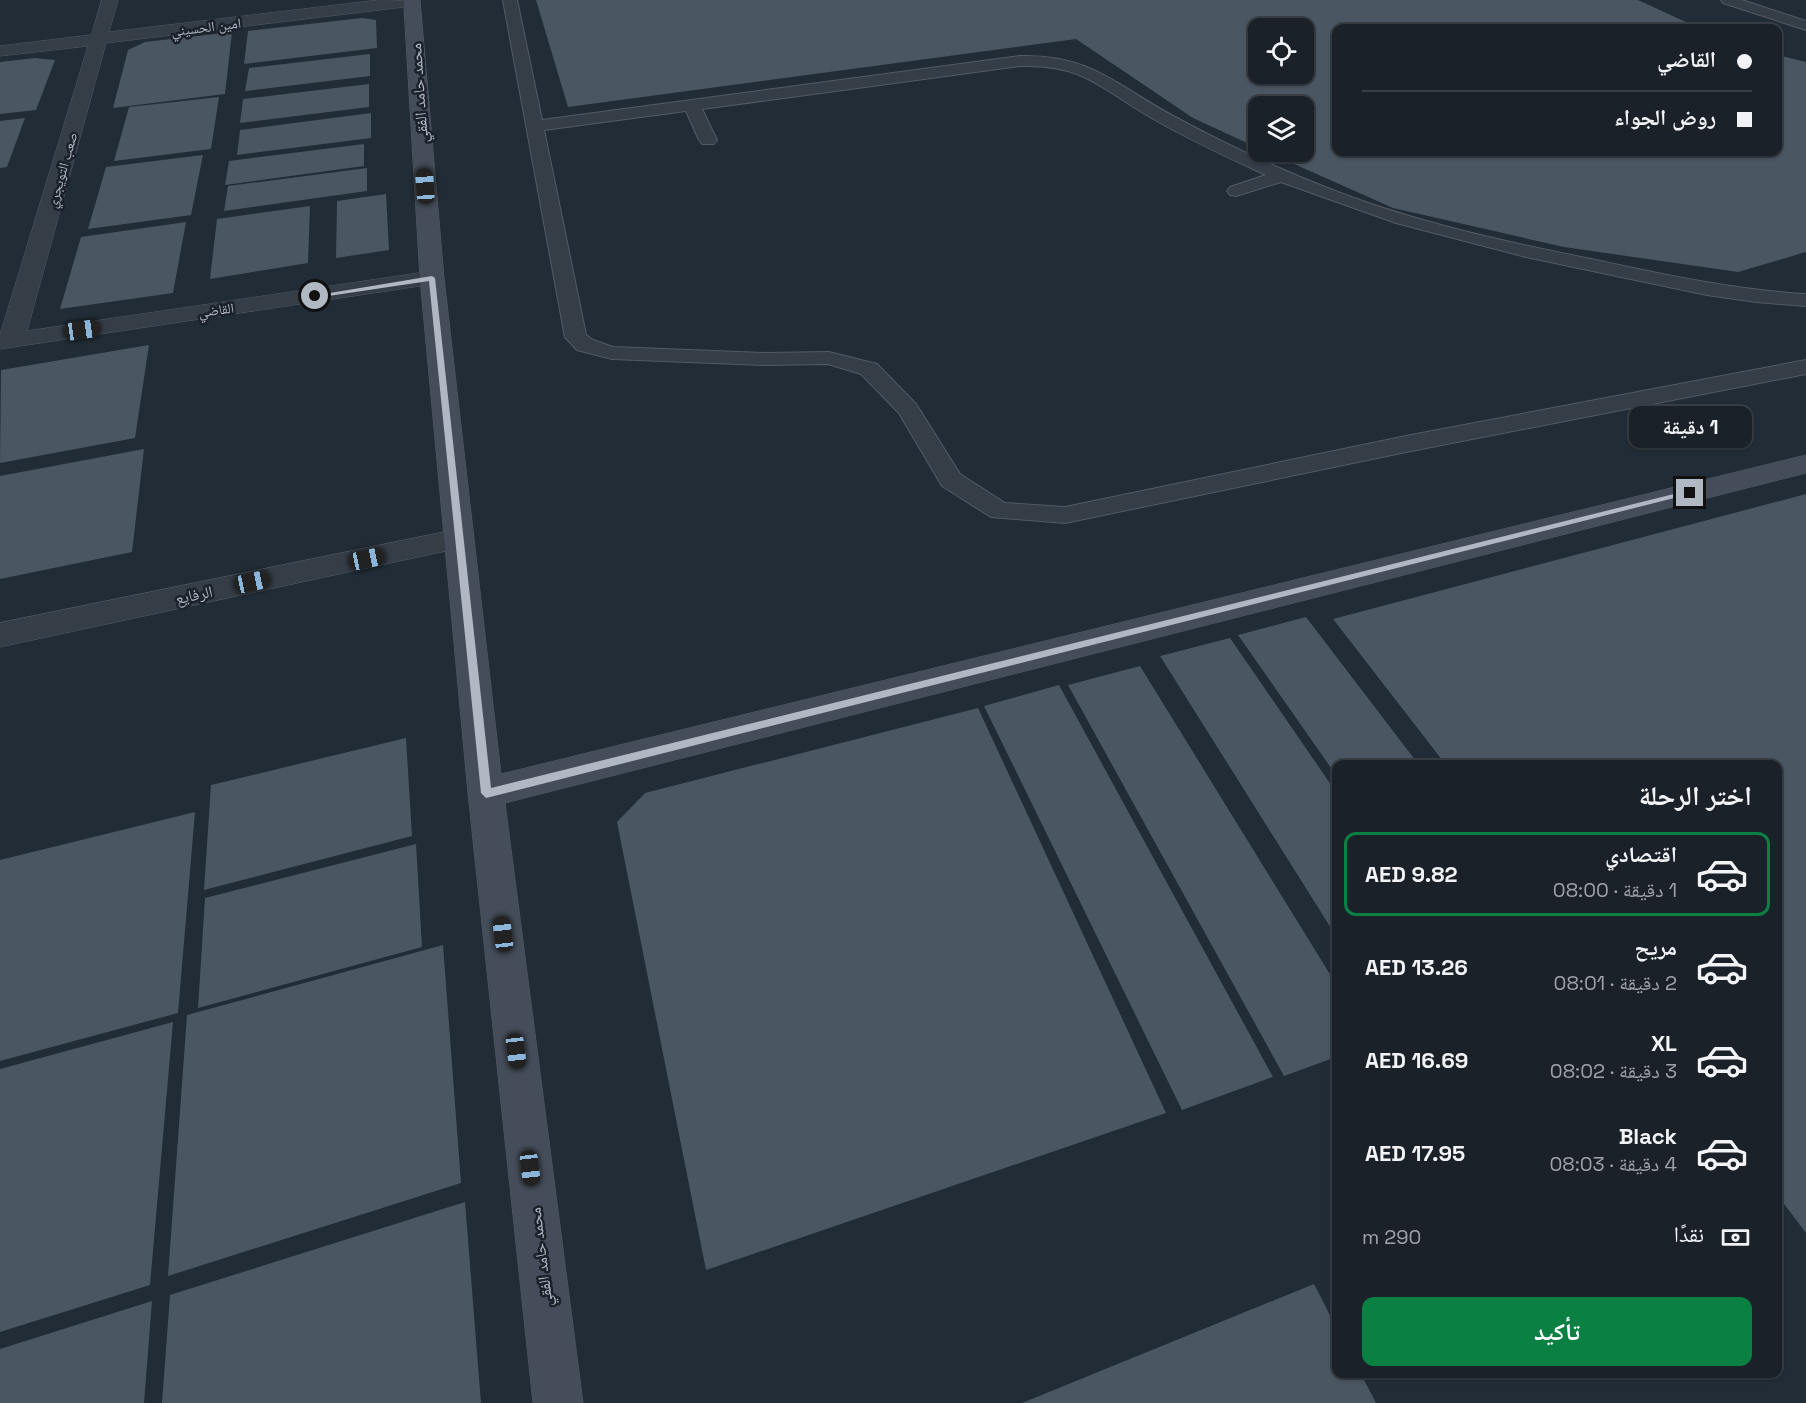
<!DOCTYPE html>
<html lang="ar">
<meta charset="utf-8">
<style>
:root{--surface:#1a2128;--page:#232930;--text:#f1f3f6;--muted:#9fa3a8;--line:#383e45;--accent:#0b8043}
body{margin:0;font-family:"Space Grotesk","Noto Naskh Arabic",sans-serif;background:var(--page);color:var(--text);direction:rtl;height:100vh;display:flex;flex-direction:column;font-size:22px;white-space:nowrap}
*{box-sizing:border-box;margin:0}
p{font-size:20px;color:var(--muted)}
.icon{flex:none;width:33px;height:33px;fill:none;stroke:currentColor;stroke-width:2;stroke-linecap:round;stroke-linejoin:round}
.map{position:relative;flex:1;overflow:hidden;direction:ltr}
.sheet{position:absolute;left:1332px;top:760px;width:450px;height:618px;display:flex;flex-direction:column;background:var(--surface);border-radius:12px;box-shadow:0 2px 4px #0004,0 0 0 2px var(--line);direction:rtl}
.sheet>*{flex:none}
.hud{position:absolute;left:1332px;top:24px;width:450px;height:132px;border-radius:12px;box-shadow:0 2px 4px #0004,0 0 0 2px var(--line);direction:rtl;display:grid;align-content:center;height:132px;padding:0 30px;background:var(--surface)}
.fabs{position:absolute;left:1248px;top:18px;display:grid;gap:12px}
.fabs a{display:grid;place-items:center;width:66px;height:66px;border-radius:12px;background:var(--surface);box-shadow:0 2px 4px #0004,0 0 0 2px var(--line);font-size:30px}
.end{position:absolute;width:27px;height:27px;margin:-14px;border:8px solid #b0b8c3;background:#111;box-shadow:0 0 0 3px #111}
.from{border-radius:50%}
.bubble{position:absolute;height:42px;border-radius:12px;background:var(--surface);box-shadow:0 2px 4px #0004,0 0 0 2px var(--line);font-size:20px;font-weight:800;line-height:42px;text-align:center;direction:rtl}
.car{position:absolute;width:18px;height:36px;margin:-18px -9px;border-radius:8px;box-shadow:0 0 4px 2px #0007;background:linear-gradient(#222 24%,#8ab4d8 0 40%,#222 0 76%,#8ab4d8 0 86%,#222 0)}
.hud b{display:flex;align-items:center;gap:21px;height:57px;font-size:22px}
.hud b+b{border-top:2px solid var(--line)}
.hud i{width:15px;height:15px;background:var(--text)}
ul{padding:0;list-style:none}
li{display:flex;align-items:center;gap:18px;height:84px;margin:0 12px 9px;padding:0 18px;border:3px solid transparent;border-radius:12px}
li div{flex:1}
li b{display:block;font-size:22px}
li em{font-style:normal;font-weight:800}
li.selected{border-color:var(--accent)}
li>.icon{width:54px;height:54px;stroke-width:1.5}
h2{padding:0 30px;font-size:27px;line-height:72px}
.pay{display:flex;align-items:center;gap:15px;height:66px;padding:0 30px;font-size:22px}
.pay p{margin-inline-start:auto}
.action{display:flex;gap:12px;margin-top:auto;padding:12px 30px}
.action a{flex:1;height:69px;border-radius:12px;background:var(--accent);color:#fff;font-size:24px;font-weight:800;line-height:69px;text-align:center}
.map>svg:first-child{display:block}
.building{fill:#4a5661;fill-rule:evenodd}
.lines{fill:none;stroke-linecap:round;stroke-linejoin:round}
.lane-casing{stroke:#535b64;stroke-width:2}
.street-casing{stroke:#535b64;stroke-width:1}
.secondary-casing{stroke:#535b64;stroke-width:1}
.lane{fill:#353d47;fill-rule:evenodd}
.street{fill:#353d47;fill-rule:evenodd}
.secondary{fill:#444d59;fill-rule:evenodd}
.route{fill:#b0b8c3}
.labels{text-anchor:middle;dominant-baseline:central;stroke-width:5;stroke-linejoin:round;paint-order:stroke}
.far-street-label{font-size:14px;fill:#b0b8c3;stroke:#1b222b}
.street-label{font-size:16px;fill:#b0b8c3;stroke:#1b222b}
</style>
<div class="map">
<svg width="1806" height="1403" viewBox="0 0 1806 1403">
<rect width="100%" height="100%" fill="#222c36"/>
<path class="building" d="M536,0h1102l61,28h-363v124h442v-97l28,7v190l-68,20 -174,-25 -171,-39 -126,-56h37v-46h-46v42l-65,-30 -117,-79 -508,68zM1258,28h46v46h-46z
M362,18l14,2 1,28 -133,16 4,-33z
M232,32l-7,62 -112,14 15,-58 17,-8z
M370,54v22l-125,15 4,-23z
M35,58l20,2 -19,50 -36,4v-52z
M369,84v23l-129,16 3,-24z
M219,97l-8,52 -97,12 15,-54z
M371,113v25l-134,17 3,-25z
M25,118l-18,49 -7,1v-47z
M364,144v22l-139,19 4,-24z
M203,155l-12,60 -103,14 18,-62z
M367,168v23l-143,20 4,-25z
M386,194l3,56 -53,8 1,-57z
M310,206l-2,57 -98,16 7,-60z
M186,222l-13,71 -113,16 21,-72z
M149,345l-14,93 -135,25 1,-93z
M144,449l-12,103 -132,27v-103z
M1806,494v739l-28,-37v-431h-332l-113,-146z
M1306,617l113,148h-83v10l-98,-140z
M1230,638l106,154v144l-176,-280z
M1140,666l196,318v73l-52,19 -216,-391z
M1059,685l214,392 -91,33 -198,-404z
M978,708l188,405 -460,157 -89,-448 28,-29z
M406,738l6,98 -208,54 7,-105z
M195,812l-17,201 -178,48v-201z
M416,844l6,103 -224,61 7,-110z
M443,945l18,238 -293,93 19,-261z
M173,1022l-23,263 -150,47v-263z
M465,1202l16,201h-319l8,-108z
M1314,1284l22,43v47h25l15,29h-354z
M152,1301l-8,102h-144v-54z"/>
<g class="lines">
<g class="lane-casing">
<path id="lane" d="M503,0h14l25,120 478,-64c72,-2 98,31 157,62 48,26 97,49 148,69 85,34 176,54 266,72 71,15 142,31 215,35v12l-50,-4 -49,-7 -181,-38 -130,-34 -115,-41 -45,14 -6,-1 -3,-4 3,-4 36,-12c-39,-18 -79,-36 -116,-58 -50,-29 -67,-53 -130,-51l-318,43 15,31 -3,4h-12l-3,-4 -13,-29 -142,19 42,205 7,5 20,7 154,6 62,-1 48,12 39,40 44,70 45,29 60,4 341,-71 400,-76v14l-400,78 -341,71 -74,-6 -49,-31 -43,-73 -38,-39 -33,-10 -61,1 -155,-6 -35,-9 -12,-13z
M1721,0h21l64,21v9l-83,-27z"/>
</g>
<g class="street-casing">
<path id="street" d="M102,0h16l-9,32 270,-32 41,1 -8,5 -306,37 -79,288 405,-60 8,2 4,5 -4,5 -440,66v-14l88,-289 -88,10v-10l91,-11z
M459,529l10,3 5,7 -5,7 -469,101v-24z"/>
</g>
<g class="secondary-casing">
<path id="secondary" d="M404,0h16l24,278 57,496 1305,-319v18l-1301,330 78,600h-50l-65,-610 -48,-515z"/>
</g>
<use href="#lane" class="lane"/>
<use href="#street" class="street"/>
<use href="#secondary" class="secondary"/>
</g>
<path class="route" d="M432,276l3,2 56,510 1199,-298 4,3 -1208,305 -5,-5 -52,-512 -114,17 -3,-2z"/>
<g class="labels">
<g class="far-street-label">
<text transform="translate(206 27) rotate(-7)">امين الحسيني</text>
<text transform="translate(62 170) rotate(-74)">صعب التويجري</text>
<text transform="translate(216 310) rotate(-8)">القاضي</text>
</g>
<g class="street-label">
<text transform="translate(419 93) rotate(-94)">محمد حامد الفقي</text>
<text transform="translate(194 595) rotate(-12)">الرفايع</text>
<text transform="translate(541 1257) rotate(-97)">محمد حامد الفقي</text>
</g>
</g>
</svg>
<div class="fabs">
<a><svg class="icon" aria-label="locate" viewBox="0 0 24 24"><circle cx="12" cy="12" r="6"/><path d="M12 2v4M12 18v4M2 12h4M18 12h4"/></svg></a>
<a><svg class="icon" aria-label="layers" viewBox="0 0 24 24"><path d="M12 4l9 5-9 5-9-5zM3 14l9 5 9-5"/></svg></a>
</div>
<i class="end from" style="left:315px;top:296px"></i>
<i class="end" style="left:1690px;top:493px"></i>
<div class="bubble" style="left:1629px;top:406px;width:123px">1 دقيقة</div>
<i class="car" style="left:425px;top:186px;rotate:356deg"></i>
<i class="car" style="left:82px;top:330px;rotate:82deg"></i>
<i class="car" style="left:367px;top:559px;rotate:78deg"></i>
<i class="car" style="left:252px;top:582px;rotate:78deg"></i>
<i class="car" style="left:503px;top:934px;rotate:353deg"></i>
<i class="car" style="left:516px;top:1051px;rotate:173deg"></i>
<i class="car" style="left:530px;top:1168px;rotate:173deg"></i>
<div class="hud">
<b><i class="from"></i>القاضي</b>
<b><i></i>روض الجواء</b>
</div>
<section class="sheet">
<h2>اختر الرحلة</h2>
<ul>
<li class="selected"><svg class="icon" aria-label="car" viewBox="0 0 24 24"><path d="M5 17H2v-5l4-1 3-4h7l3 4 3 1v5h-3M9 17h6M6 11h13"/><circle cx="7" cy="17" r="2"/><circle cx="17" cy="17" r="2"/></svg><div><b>اقتصادي</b><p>1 دقيقة · 08:00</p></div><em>AED 9.82</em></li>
<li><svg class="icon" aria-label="car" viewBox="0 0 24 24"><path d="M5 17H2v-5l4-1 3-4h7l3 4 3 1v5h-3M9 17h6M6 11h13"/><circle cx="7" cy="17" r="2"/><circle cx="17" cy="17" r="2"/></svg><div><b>مريح</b><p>2 دقيقة · 08:01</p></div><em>AED 13.26</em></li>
<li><svg class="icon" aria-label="car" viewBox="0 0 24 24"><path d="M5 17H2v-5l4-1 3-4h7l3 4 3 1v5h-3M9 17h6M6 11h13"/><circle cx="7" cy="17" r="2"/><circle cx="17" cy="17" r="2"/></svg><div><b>XL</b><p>3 دقيقة · 08:02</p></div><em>AED 16.69</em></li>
<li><svg class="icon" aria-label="car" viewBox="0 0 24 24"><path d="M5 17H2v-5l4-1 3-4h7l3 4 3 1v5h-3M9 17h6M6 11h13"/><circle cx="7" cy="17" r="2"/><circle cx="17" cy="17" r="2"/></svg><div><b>Black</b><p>4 دقيقة · 08:03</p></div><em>AED 17.95</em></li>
</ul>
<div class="pay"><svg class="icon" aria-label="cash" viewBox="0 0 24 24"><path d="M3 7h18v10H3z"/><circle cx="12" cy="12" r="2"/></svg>نقدًا<p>290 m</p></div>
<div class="action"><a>تأكيد</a></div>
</section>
</div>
